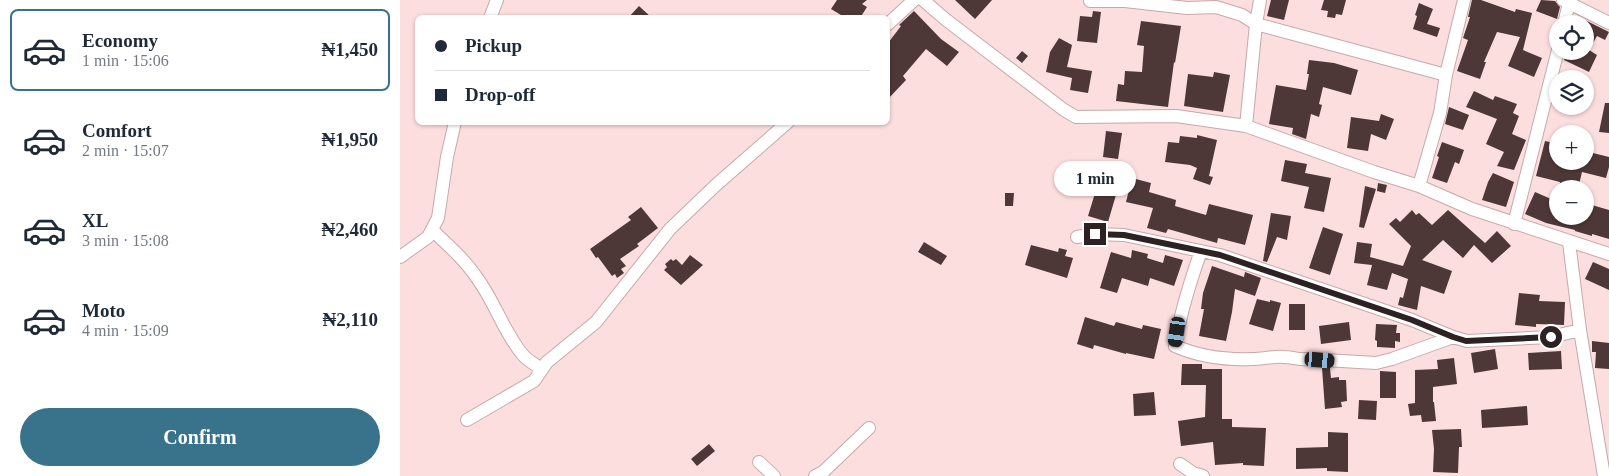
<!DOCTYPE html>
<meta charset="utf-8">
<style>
:root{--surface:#fff;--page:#f6f6f7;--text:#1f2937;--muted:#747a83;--line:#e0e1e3;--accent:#38728b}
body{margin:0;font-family:"Times New Roman",serif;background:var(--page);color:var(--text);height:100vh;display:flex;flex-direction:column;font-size:19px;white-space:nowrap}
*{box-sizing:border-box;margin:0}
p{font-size:16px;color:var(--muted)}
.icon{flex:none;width:28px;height:28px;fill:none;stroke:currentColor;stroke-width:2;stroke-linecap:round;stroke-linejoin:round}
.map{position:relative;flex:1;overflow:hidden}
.side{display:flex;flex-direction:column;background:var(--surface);width:400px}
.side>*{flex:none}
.hud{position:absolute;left:15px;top:15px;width:475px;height:110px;border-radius:8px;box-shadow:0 1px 4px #0004;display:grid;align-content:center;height:110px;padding:0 20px;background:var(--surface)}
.buttons{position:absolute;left:1149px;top:15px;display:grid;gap:10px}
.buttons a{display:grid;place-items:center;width:45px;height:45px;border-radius:50%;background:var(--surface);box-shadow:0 1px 4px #0004;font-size:25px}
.end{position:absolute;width:22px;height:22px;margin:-11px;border:6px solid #2d2222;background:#fff;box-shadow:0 0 0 2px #fff}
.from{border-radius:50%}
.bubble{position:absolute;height:35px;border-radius:18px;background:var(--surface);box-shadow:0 1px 4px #0004;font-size:16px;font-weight:700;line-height:35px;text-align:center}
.car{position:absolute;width:15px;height:30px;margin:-15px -8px;border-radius:6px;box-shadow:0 0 4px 1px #0007;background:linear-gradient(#222 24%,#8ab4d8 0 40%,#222 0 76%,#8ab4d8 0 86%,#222 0)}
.hud b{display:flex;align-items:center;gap:18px;height:48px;font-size:19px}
.hud b+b{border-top:1px solid var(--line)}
.hud i{width:12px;height:12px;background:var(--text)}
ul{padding:9px 0 0;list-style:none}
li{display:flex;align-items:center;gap:15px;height:82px;margin:0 10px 8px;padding:0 10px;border:2px solid transparent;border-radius:8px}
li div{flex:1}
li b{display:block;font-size:19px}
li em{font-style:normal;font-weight:700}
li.active{border-color:var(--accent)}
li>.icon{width:45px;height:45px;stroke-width:1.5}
.cta{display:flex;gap:10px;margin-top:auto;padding:10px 20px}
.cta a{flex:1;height:58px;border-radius:30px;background:var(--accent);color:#fff;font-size:20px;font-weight:700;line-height:58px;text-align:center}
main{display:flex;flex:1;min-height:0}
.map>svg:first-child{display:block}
.building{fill:#4e3737}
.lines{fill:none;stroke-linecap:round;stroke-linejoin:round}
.minor-casing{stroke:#c6a9a9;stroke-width:14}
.minor{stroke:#fff;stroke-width:12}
.route{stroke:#2d2222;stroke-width:6}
</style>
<main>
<section class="side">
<ul>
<li class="active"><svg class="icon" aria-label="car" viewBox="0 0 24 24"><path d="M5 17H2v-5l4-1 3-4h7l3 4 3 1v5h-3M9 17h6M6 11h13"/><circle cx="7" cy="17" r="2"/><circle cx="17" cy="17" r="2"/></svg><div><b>Economy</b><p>1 min · 15:06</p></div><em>₦1,450</em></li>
<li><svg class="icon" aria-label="car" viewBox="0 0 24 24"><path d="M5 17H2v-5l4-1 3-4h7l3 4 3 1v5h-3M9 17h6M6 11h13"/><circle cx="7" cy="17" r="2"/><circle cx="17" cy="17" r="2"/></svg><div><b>Comfort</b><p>2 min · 15:07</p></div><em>₦1,950</em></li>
<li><svg class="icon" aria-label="car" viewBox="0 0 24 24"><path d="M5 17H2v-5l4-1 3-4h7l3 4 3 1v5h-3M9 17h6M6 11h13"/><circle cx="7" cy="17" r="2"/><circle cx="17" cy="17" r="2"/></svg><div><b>XL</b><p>3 min · 15:08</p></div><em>₦2,460</em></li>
<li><svg class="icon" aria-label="car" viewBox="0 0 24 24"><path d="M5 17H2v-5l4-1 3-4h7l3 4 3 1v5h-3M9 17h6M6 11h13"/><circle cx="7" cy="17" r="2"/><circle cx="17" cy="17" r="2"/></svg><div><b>Moto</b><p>4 min · 15:09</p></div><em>₦2,110</em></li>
</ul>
<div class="cta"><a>Confirm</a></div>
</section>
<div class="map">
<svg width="1209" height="476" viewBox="0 0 1209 476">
<rect width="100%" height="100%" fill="#fddede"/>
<path class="building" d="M437,0h30l-5,4 5,3 -7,11h-14l-15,-9z
M555,0h37l-17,19z
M871,0h18l-5,20 -17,-4z
M924,0h22l-4,15 -6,-1 -1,4 -8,-1 1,-6 -7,-1z
M1072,0h9l34,12 1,-3 16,4 -9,37 19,8 -8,19 -26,-11 12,-29 -23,-5 -13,30h2l-6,17 -23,-8 11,-31 -5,-2 7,-21h-2z
M1141,0l14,1 5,6 -3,12 -21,-8z
M1019,3l14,6 -6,15 13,4 -3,9 -24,-8 4,-13 -2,-1z
M239,6l13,12h-24z
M514,11l27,28 18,13 -12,14 -21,-17 -23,27 3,4 -18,19v-56l13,-17 -2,-1z
M693,11l8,1 -4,31 -20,-2 3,-25 12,1z
M1185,20l24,12 -4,8 -8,-4 -8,14 8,5 -8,17 -25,-12 4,-9h17z
M741,21l40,5 -6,37 -1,-1 -6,45 -52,-6 2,-17 6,1 1,-14 17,1 2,-26 -7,-1z
M659,38l13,7 -5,22 25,4 -4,22 -18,-3 2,-12 -26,-6 4,-20z
M622,51l6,5 -6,7 -6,-5z
M909,60l25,3 24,7 -7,25 -28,-8 -4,17 3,1 -3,12 -8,-3 -5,25 -14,-5 1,-6 -24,-4 7,-39 30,5 3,-16h-2z
M814,72l16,3 -7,37 -39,-6 4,-32 25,3z
M1074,91l19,9 2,-4 22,8 -4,9 6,3 -7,18 14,6 -12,30 -17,-4 7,-14 -18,-8 11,-25 -31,-12z
M1205,103h4v30l-10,-1z
M1049,107l20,8 -6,15 -18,-6z
M981,114l13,5 -8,21 -15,-6 -3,17 -21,-3 4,-31 28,4z
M706,131l16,2 -4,26 -15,-2z
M797,135l20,5 -8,36 4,1 -3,8 -17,-6 4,-11 -7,-3 -25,-3 3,-20 11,1 1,-7 17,2z
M1145,141l13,3v17h27v-10l24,6v10l-3,11 -24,-6 -4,17h-19l1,-7 -24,-6z
M1042,142l22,8 -5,14 -4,-2 -8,21 -15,-5 7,-21 -2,-1z
M885,160l22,4 -2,9 26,5 -7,34 -20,-4 5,-21 -28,-6z
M1093,173l21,9 -8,25 -24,-7 6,-18z
M732,178l19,5 -2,9 27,8 -1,6 31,9 3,-11 44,11 -8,30 -27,-7 -1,5 -49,-14 -2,4 -19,-5 6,-20 -27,-6z
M978,183l9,2 -2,8 -8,-2z
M965,186l11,3 -12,39 -5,-1z
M696,190l20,5 -8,27 -20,-6z
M1135,192l23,10v14h27v-13l24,7v29l-17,-5v2l-17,-5v-1l-29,-7 -21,-9z
M605,193h9l-1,13h-8z
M241,207l17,21 -21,16 2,2 -19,13 6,7 -5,3 3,4 -7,5 -2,-4 -3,2 -14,-19 -2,1 -6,-9 41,-29 -3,-3z
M1012,210l4,5 3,-2 13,12 16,-15 37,33 12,-12 14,15 -19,17 -18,-18 -11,13 -20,-18 -21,20 30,11 -8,23 -23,-8 -4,24 -19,-5 2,-8 3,1 5,-19 -16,-6 -5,17 -20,-5 5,-20 -18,-2 3,-21 15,2 -2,13 33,9 8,-20 -22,-22 7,-6 4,4z
M871,213l20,3 -4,24 -10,-3 -10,25 -4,-1z
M923,227l20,7 -13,41 -21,-7z
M524,242l23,14 -6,9 -23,-13z
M631,245l27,7 1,-4 8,2 -2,6 8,2 -6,20 -42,-13z
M732,250l16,4 -1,4 16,5 2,-8 18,5 -9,26 -24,-8 -2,8 -26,-8 -5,15 -17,-5 11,-36 20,6z
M290,255l13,10 -22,20 -17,-15 3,-3 -2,-3 6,-5 2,2 3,-2 6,6z
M1193,262l16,7v21l-24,-11z
M812,266l32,11 1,-5 16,6 -6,18 -20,-7 -3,23 -6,29 -27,-5 5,-27h-3l2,-16z
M1119,293l21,2 -1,6 26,1 -1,23 -28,-1v3l-21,-2z
M857,299l13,3v-2l11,3 -8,28 -24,-7z
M889,304h16v26h-16z
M685,317l29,9 2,-4 26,7 1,-4 18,4 -7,30 -28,-6v1l-32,-9 -1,4 -16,-5z
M949,322l2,18 -30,4 -2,-18z
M976,324l21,1 -1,8h4v9l-5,-1v7l-18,-1v-6l-2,-1z
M1192,341l17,2v26l-14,-1 1,-16h-4z
M1095,349l3,20 -24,4 -3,-20z
M1161,351l1,18 -33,1 -1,-17z
M1054,358l3,26 -24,3v15h1l2,19 -14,1 -1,-7 -11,1 -2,-12 7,-1v-33l23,-1 -1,-9z
M782,364h20v5h20v50h10v8l34,1 -2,38 -21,-1v-2l-28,2 -2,-23 -32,4 -3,-25 27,-4 1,-32h-25z
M922,368h8l1,10 8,-1v3h7l1,21 -6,1 1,5 -17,2z
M980,371l16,1v26h-16z
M754,392l2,23 -22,1 -1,-22z
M959,400l18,1 -1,19 -18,-1z
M1127,406l1,19 -46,3 -1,-18z
M1061,429l1,18h-3l-1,26 -25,-1 1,-23 -2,-19z
M928,432l20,1v39l-21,-1v-3l-31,1v-21l32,-1z
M309,444l6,7 -18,15 -6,-7z"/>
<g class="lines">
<g class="minor-casing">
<path id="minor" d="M523,0l22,19 119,91 12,7 100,-1 70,10 128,46 45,14 53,23 137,45
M1163,0l46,23
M690,1h35l62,7 29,-1 26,8 14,9 190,51
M90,18l7,-18
M488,24l26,-24
M1164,24l5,-21
M846,126l10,-102 4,-24
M1019,186l21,-73 6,-38 18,-75
M1114,224l44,-174
M32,230c16,15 33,30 45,48 18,24 27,55 46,77 5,6 13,10 19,14
M677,237l18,-3 29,1 96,20 192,65 41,17 14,4 84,-4 29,-7
M1169,242l11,88 24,146
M801,251c-11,31 -21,62 -26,95 25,11 51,14 77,13 11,0 22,-3 32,-2 9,0 13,3 23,2l69,4 16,-4 61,-22
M0,257l28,-20 10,-19 9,-61 8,-35
M67,420l67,-39 13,-19 49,-40 74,-93 46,-44 72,-63
M359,462l15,14
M780,464l13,9 10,3
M415,476l8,-4 46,-44"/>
</g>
<use href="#minor" class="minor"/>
</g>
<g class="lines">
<path class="route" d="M695,234l29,1 96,20 192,65 41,17 13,4 85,-4"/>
</g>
</svg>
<div class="buttons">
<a><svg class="icon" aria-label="locate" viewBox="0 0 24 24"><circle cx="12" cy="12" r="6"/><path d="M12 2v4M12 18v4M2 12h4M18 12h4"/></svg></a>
<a><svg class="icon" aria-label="layers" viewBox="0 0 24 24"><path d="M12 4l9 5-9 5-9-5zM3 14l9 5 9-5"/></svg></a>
<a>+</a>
<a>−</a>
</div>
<i class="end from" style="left:1151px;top:337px"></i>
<i class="end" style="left:695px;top:234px"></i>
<div class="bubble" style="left:654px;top:161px;width:82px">1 min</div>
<i class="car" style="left:777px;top:332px;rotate:188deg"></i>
<i class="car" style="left:920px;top:360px;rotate:95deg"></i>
<div class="hud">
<b><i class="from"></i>Pickup</b>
<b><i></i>Drop-off</b>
</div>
</div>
</main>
